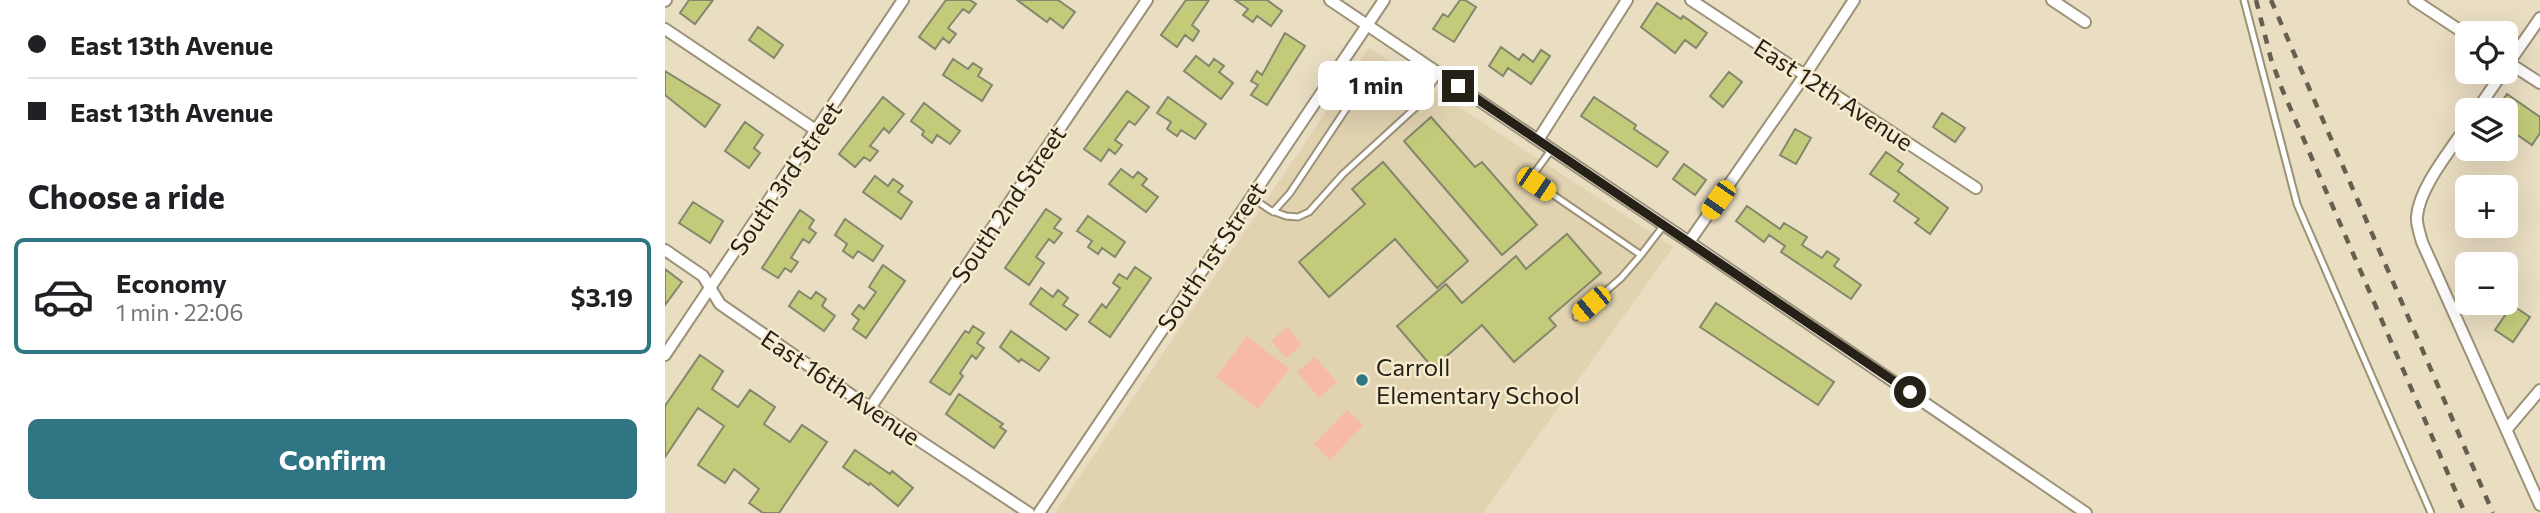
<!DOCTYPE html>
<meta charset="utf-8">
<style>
:root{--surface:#fff;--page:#f6f6f6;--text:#202124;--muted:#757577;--line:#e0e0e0;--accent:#2f7583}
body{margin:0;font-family:Commissioner,sans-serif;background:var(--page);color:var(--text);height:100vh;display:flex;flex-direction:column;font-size:26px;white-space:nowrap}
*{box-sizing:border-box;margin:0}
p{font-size:23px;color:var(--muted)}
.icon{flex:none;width:38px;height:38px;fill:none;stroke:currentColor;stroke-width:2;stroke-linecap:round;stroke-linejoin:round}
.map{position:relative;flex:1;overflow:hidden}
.panel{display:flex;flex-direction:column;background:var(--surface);width:665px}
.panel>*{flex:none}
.hud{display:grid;align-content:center;height:154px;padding:0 28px;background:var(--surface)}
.fabs{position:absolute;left:1790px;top:21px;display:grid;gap:14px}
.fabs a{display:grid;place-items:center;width:63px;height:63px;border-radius:10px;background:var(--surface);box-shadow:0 7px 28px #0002;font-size:35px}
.end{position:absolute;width:32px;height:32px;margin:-16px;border:9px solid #252116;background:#fff;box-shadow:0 0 0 4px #fff}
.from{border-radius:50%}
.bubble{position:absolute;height:49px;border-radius:10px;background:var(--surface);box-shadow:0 7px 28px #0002;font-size:23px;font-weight:700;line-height:49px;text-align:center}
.car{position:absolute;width:21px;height:42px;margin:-21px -10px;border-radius:9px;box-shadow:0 0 5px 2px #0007;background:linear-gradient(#f5c518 24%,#345 0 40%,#f5c518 0 76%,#345 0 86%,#f5c518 0)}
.hud b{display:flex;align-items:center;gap:24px;height:66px;font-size:26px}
.hud b+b{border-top:2px solid var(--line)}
.hud i{width:18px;height:18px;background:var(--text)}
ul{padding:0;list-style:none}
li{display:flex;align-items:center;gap:21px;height:116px;margin:0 14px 10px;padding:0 14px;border:4px solid var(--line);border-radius:10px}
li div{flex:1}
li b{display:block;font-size:26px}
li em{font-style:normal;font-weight:700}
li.current{border-color:var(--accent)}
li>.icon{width:63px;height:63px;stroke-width:1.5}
h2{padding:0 28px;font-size:32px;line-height:84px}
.button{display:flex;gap:14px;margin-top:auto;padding:14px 28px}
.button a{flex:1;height:80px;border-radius:10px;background:var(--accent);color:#fff;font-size:28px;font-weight:700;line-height:80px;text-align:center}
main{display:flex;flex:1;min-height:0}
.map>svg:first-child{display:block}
.built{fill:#e1d3b0}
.green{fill:#f7baa6}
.building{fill:#c3cb7b;stroke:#83876c;stroke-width:2}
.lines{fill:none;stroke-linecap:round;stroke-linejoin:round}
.lane-casing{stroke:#9c9177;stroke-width:9}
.street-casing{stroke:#9c9177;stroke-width:14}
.lane{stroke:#fff;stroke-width:5}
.street{stroke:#fff;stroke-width:10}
.rail{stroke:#655f4f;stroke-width:4.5;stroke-dasharray:9 9;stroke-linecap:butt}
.route{stroke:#252116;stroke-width:9}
.poi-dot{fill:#2f7583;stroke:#f6ebcf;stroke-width:2.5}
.labels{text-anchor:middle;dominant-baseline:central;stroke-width:5;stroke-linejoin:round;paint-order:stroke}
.street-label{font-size:24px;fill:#252116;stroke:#f6ebcf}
.poi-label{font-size:24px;fill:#252116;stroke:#f6ebcf;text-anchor:start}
</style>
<main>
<section class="panel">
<div class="hud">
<b><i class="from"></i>East 13th Avenue</b>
<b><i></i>East 13th Avenue</b>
</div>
<h2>Choose a ride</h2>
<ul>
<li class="current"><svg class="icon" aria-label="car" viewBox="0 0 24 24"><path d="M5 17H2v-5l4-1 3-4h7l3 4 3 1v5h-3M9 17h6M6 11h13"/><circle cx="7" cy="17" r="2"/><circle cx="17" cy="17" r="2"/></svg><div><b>Economy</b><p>1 min · 22:06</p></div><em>$3.19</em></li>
</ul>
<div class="button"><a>Confirm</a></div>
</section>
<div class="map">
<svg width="1875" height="513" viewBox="0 0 1875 513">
<rect width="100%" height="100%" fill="#e9ddc2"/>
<path class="built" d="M704,48l304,199 -190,266h-428z"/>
<path class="green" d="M622,327l15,18 -16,13 -15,-17z
M582,336l42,33 -31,40 -42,-32z
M650,357l22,25 -18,16 -22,-26z
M682,410l16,15 -33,35 -16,-16z"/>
<path class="building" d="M24,0h24l-18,24 -15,-11z
M281,0h24l6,4 -7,9 -6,-4 -15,19 8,6 -7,9 -6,-5 -8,11 -16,-12z
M352,0h41l17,12 -12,16 -13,-10 -3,4z
M521,0h23l-17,25 7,6 -6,10 -8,-6 -8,12 -16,-12z
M570,0h32l15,11 -11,15 -14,-10 -4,6 -10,-7 5,-6z
M795,0h5l11,7 -22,35 -21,-13 10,-15 5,3z
M992,3l24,16 2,-3 24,17 -11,15 -11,-8 -10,13 -34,-26z
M93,27l25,18 -9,13 -25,-18z
M620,33l20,13 -38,59 -16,-10 7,-10 -7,-4 6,-10 5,4z
M836,47l18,13 4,-6 10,8 8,-12 9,6 -19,28 -23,-16 -5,8 -14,-10z
M531,56l13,10 5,-7 10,7 -5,6 14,11 -12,16 -37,-28z
M288,59l15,10 5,-6 9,6 -4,7 14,9 -10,16 -39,-26z
M0,71l55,34 -15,22 -40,-32z
M1064,72l13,10 -19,25 -13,-11z
M462,91l22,16 -14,18 -6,-4 -14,19 7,5 -7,9 -6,-5 -8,12 -17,-12z
M1842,94l33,23v16l-8,12 -26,-18v-17h-10z
M218,97l21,17 -15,19 -5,-5 -14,18 8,5 -8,10 -6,-4 -9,10 -16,-13z
M503,97l38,27 -11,15 -14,-9 -4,6 -10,-7 4,-7 -14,-9z
M929,97l42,28 -2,4 34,23 -11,15 -76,-51z
M259,103l36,28 -10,13 -13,-9 -5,8 -10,-8 2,-4 -13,-10z
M1277,113l23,15 -10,14 -22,-15z
M766,117l44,50 7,-5 55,63 -35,30 -98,-114z
M80,122l18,13 -9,13 6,5 -11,15 -24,-17z
M1130,129l16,9 -15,26 -16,-9z
M1221,152l17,12 -5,7 50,37 -18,26 -15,-11 4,-4 -25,-18 5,-7 -29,-20z
M718,162l85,99 -31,27 -42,-49 -66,58 -30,-35 66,-58 -13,-15z
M1019,164l22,16 -11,15 -22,-16z
M456,169l12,9 5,-6 9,7 -5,6 16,12 -12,15 -37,-28z
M210,176l13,10 5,-7 10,7 -5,6 14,10 -11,17 -38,-27z
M28,202l30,19 -13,22 -31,-20z
M1082,206l33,23 4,-6 23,14 -5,8 20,13 5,-7 12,8 -5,7 27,19 -10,14 -70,-47 4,-6 -16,-11 -5,7 -28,-21z
M381,209l15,10 -7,9 8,5 -8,10 -5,-4 -13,18 8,6 -15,22 -24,-17z
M135,210l14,10 -5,8 7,5 -7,10 -6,-4 -12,19 7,4 -7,10 -6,-4 -7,10 -16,-10z
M423,216l37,26 -10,15 -13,-9 -4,6 -10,-7 4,-6 -15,-10z
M180,219l38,27 -10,15 -15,-10 -5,7 -10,-7 4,-7 -12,-9z
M902,234l34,39 -52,45 7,8 -42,36 -32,-37 -49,43 -36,-42 49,-42 16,19 54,-47 10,13z
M218,265l22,16 -39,57 -13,-9 6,-9 -7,-6 7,-9 5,4 12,-17 -7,-5z
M470,267l16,11 -41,59 -21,-15 13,-18 4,4 14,-20 -7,-5 6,-9 8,5z
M0,269l17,13 -17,23z
M376,288l12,9 5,-7 10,8 -5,7 15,10 -12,15 -36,-26z
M134,291l12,8 5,-7 10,7 -4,7 13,10 -11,15 -35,-25z
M1051,303l118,79 -16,23 -118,-78z
M1847,305l18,12 -17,25 -18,-12z
M308,326l11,7 -7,10 7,5 -8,11 -4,-4 -12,18 3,3 -13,19 -20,-13 35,-51 4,2z
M346,331l38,27 -10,13 -18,-12 -2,3 -19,-15z
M35,355l23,16 -11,18 26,18 12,-17 25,17 -11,17 26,18 12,-17 25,17 -48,71h-16l-14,-10 10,-14 -25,-20 -9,14 -27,-18 26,-39 -26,-18 -33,49v-51z
M294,394l44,30 -3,3 6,4 -12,17 -48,-34z
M190,450l35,24 2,-3 21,17 -15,18 -28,-23 -1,2 -26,-18z"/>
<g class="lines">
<g class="lane-casing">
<path id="lane" d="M1579,0l53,204 134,309
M887,149l-17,23 -2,7 3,4 105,72 23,-30
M586,197l19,13 16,6 12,1 11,-5 34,-38 72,-66 24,-35
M608,212l17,-19 78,-117 14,-5 41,26
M911,317l45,-39 20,-23"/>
</g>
<g class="street-casing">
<path id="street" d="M665,0l359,242 397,271
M1026,0l285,188
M1387,0l33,22
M1749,0l53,35
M0,1l1,-1
M0,29l152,102
M1841,61l34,22
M1841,67l34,-49
M1812,110l26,-38
M1802,125c-16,25 -47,61 -50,91 -1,8 3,18 5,26l118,263
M873,140l89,-140
M1024,242l116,-167 49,-75
M0,250l38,26 17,28 150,104 159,105
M0,355l238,-355
M205,408l277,-408
M1842,429l33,-39
M374,513l345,-513"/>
</g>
<use href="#lane" class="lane"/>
<use href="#street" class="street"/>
<path class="rail" d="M1591,0l15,59 11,30 183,424
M1606,0l222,513"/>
</g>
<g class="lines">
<path class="route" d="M793,86l452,306"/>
</g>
<circle class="poi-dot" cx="697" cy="380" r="7"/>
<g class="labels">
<g class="street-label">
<text transform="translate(1169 94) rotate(33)">East 12th Avenue</text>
<text transform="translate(120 178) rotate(-56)">South 3rd Street</text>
<text transform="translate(343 204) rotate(-56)">South 2nd Street</text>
<text transform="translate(546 256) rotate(-56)">South 1st Street</text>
<text transform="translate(176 387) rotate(34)">East 16th Avenue</text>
</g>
<g class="poi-label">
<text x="711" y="366">Carroll<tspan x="711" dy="28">Elementary School</tspan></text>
</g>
</g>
</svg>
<div class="fabs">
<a><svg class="icon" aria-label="locate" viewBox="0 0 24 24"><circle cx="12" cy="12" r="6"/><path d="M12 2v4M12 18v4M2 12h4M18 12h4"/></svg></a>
<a><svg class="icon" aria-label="layers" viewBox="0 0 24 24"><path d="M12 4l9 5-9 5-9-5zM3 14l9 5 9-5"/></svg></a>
<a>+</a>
<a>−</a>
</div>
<i class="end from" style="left:1245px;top:392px"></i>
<i class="end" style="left:793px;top:86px"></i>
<div class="bubble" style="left:653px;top:61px;width:116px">1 min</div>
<i class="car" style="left:871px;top:184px;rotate:124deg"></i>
<i class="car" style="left:1053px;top:200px;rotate:215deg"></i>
<i class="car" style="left:926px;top:304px;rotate:230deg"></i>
</div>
</main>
